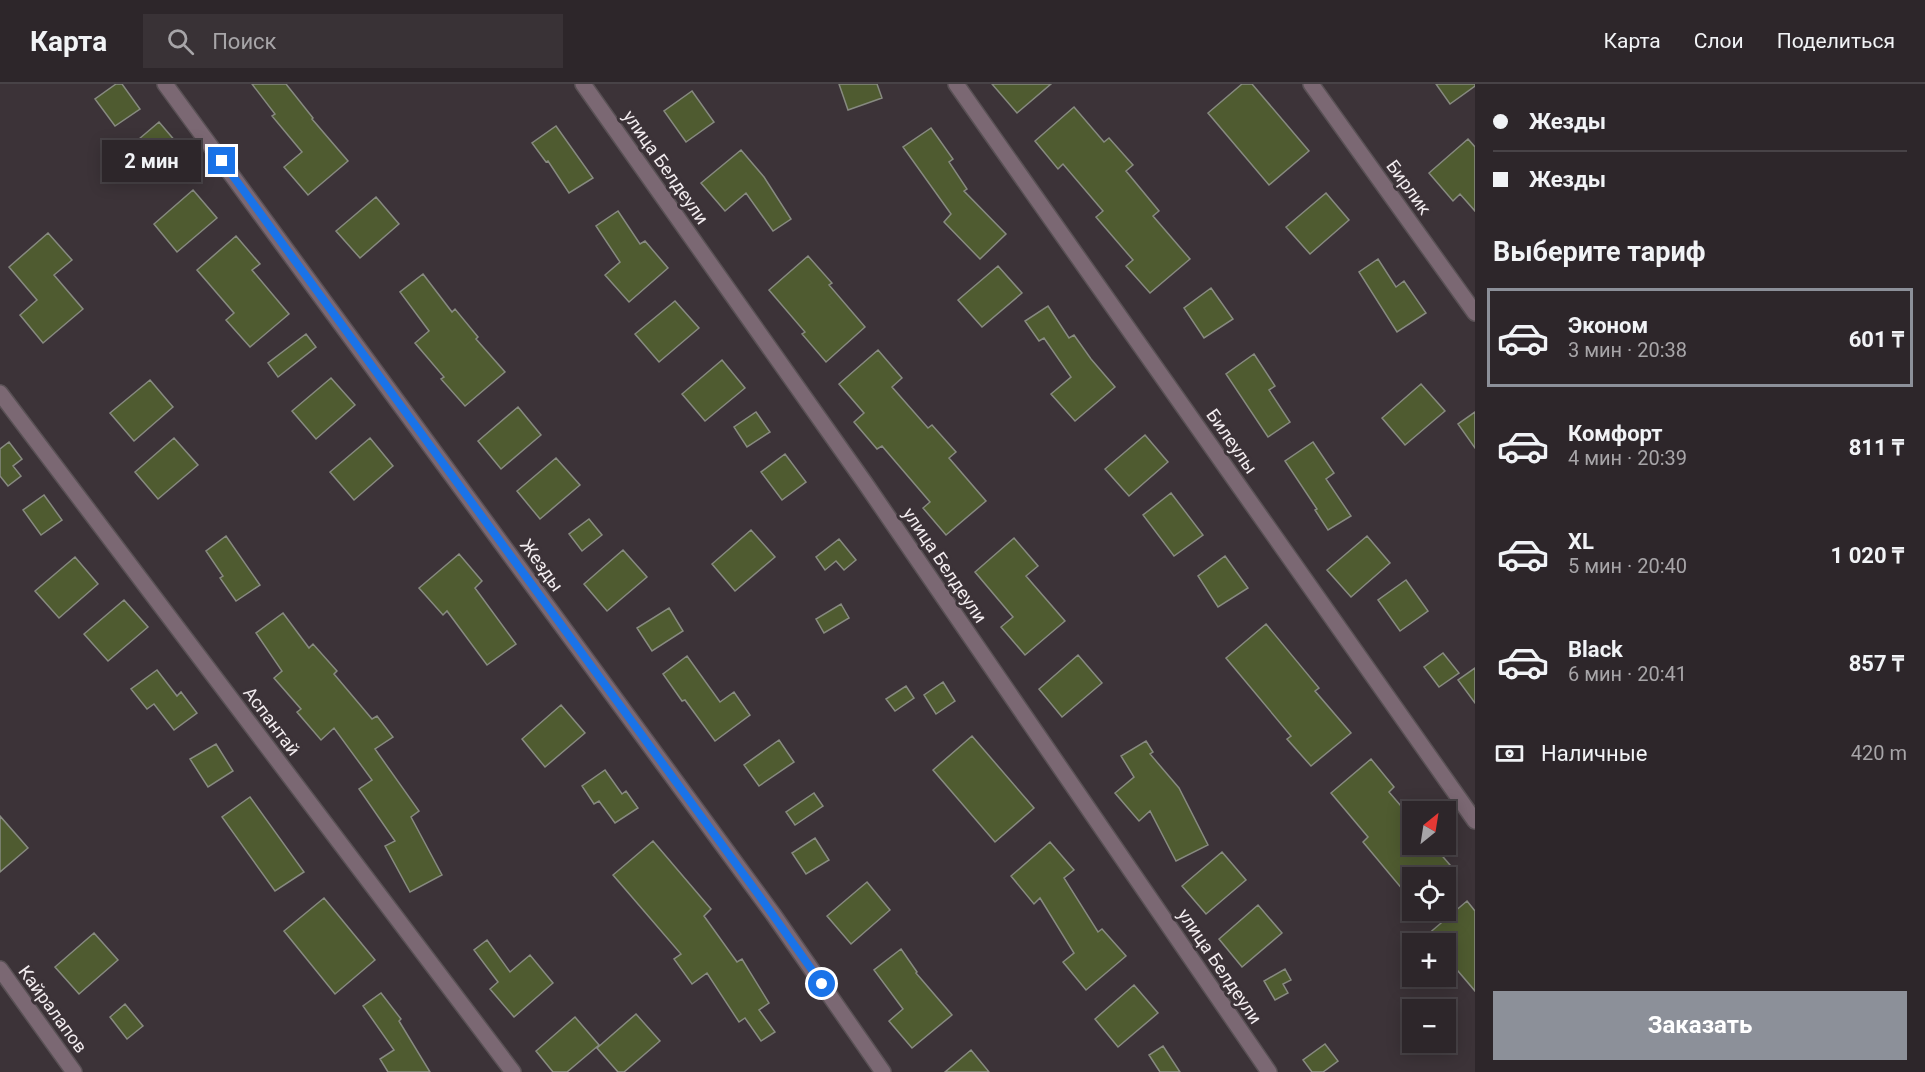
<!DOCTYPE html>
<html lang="ru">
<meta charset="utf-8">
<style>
:root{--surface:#2d262a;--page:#393236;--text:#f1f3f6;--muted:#a7a5a8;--line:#484347;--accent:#8c9099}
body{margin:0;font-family:Roboto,sans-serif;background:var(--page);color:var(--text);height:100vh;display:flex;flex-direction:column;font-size:22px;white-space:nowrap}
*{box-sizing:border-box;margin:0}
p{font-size:20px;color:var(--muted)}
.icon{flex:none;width:33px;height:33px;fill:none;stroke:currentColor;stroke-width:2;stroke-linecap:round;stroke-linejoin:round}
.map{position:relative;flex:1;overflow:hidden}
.side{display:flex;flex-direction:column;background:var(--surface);width:450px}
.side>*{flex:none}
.guide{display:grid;align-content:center;height:132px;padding:0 18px;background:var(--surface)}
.needle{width:39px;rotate:30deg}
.controls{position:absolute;left:1402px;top:717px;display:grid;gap:12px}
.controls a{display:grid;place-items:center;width:54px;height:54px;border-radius:0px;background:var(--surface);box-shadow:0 3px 15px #0003,0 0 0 2px var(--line);font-size:30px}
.end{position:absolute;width:27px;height:27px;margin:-14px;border:8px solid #1a73e8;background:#fff;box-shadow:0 0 0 3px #fff}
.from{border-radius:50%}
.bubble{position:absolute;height:42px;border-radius:0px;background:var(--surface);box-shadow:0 3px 15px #0003,0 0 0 2px var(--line);font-size:20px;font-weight:700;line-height:42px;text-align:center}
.guide b{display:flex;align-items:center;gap:21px;height:57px;font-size:22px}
.guide b+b{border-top:2px solid var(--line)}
.guide i{width:15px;height:15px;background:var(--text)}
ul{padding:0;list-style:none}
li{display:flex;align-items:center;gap:18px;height:99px;margin:0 12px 9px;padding:0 6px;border:3px solid transparent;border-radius:0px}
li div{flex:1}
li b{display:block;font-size:22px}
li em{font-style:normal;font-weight:700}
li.active{border-color:var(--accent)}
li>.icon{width:54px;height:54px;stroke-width:1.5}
h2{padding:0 18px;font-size:27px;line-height:72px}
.pay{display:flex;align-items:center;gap:15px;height:66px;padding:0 18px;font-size:22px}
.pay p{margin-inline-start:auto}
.primary-button{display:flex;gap:12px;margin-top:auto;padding:12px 18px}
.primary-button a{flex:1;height:69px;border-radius:0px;background:var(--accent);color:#fff;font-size:24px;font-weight:700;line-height:69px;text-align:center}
header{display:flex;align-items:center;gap:36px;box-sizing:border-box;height:84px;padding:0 30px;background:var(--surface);border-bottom:2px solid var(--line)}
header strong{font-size:28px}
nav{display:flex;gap:33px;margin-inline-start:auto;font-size:21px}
.search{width:420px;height:54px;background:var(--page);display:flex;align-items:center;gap:15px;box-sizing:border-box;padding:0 21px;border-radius:0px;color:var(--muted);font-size:22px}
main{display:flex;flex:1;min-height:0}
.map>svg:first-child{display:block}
.building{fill:#4f5b30;stroke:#878a80;stroke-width:1.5}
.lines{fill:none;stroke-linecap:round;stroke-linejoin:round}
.street-casing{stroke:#595155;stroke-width:18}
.street{stroke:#7b6873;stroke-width:15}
.route{stroke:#1a73e8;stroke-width:8}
.labels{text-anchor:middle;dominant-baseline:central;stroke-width:6;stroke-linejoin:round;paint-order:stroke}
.street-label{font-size:18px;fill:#f2ecef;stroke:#3c3338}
</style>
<header>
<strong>Карта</strong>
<div class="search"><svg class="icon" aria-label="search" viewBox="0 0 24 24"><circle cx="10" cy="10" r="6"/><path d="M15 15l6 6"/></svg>Поиск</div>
<nav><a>Карта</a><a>Слои</a><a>Поделиться</a></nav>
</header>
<main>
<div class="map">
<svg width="1475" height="988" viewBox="0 0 1475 988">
<rect width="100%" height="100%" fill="#3c3338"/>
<path class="building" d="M116,0h6l18,25 -25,17 -20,-27z
M252,0h34l27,34 -1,1 36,42 -40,34 -24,-28 18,-15 -30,-36 3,-2z
M839,0h38l5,14 -34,12z
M992,0h59l-34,29z
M1242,0h10l57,67 -40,34 -61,-72z
M1436,0h39v2l-25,18z
M692,7l22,31 -28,20 -22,-31z
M1074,23l30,35 5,-4 24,27 -7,6 33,40 -6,5 37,43 -40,34 -24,-27 7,-6 -37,-43 7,-6 -40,-47 -5,5 -23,-28z
M159,38l23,27 -39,34 -24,-27z
M556,42l37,52 -24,15 -21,-32 -2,1 -14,-19z
M931,44l22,31 -4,3 18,27 -3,2 42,43 -26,25 -36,-37 7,-8 -48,-67z
M1468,55l7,8v64l-15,-17 -7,7 -24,-28z
M741,66l23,27 27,42 -18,12 -27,-38 -21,18 -24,-28z
M193,106l24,28 -40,34 -23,-28z
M1326,109l23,27 -39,34 -24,-27z
M376,113l23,27 -39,34 -24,-27z
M618,127l22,33 5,-3 23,27 -39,34 -24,-27 15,-13 -24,-36z
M48,149l24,27 -18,15 29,34 -40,34 -23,-28 17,-15 -28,-33z
M236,152l24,28 -8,6 37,44 -39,33 -24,-27 8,-7 -37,-43z
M808,172l24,27 -3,2 36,42 -39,35 -24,-28 3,-2 -36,-42z
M1378,175l18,28 8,-6 22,32 -29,19 -38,-60z
M998,182l24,27 -40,34 -24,-27z
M423,190l29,38 3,-3 23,28 -2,2 29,33 -40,34 -24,-27 3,-2 -29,-34 14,-12 -29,-39z
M1211,204l22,31 -29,19 -20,-30z
M675,217l24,27 -40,34 -24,-28z
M1048,222l21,32 5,-3 17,24 24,28 -40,34 -24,-27 20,-17 -27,-39 -5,3 -14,-20z
M306,250l10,13 -38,30 -10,-14z
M878,266l24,28 -10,9 36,41 4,-3 24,27 -7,6 37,43 -40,34 -23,-27 7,-6 -48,-56 -5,3 -23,-27 10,-9 -25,-29z
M1254,270l21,32 -6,4 21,32 -22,15 -42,-63z
M722,276l23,28 -40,33 -23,-27z
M331,294l24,27 -39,34 -24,-28z
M150,296l23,27 -39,34 -24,-28z
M1421,300l24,27 -40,34 -23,-27z
M518,323l23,28 -40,34 -23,-28z
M756,328l14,20 -23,15 -13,-20z
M1475,328v36l-17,-24z
M1145,351l23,27 -39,34 -24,-27z
M174,354l24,27 -40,34 -23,-27z
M370,354l23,28 -39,34 -24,-28z
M9,358l13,17 -9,7 8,10 -13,10 -8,-10v-27z
M1313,358l21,31 -8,6 25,37 -23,14 -13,-20 2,-1 -32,-48z
M785,370l21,28 -24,18 -21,-28z
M556,374l24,27 -40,34 -23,-28z
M1171,409l32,42 -29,21 -31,-41z
M44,411l18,25 -21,15 -18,-25z
M589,435l13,16 -20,16 -13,-17z
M751,446l24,27 -40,34 -23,-27z
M226,452l34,49 -24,16 -16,-23 3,-2 -17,-25z
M1367,452l23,27 -39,34 -24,-27z
M1014,454l24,28 -12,10 39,45 -40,34 -24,-28 12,-10 -38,-45z
M839,455l17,21 -12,10 -8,-9 -11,9 -9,-13z
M623,466l24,27 -40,34 -23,-27z
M459,470l23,27 -7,7 41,56 -29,21 -40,-54 -4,4 -24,-27z
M1225,472l23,32 -30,19 -20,-31z
M75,473l23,27 -39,34 -24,-27z
M1406,496l22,31 -28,20 -22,-31z
M124,516l24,27 -40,34 -24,-27z
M841,520l8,14 -25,15 -8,-14z
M669,524l14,23 -31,20 -15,-23z
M283,529l26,35 4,-4 24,27 -3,3 38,45 5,-3 16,21 -18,12 44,62 -8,6 31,58 -32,17 -25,-46 10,-5 -36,-52 13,-9 -38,-52 -13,12 -24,-28 4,-3 -27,-31 8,-7 -26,-38z
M1266,540l53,64 -4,3 36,42 -40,33 -24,-27 4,-3 -65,-78z
M1443,569l16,20 -20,14 -15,-20z
M1078,571l24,28 -40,34 -23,-28z
M687,572l33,46 14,-10 16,23 -35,26 -30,-41 -3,1 -19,-27z
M1475,584v35l-17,-23z
M157,586l20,26 4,-4 16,21 -23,17 -20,-26 -7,5 -16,-20z
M943,598l12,19 -19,13 -12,-19z
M906,602l8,12 -19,13 -9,-12z
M561,621l24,28 -40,34 -23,-28z
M972,652l62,72 -39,34 -62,-72z
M779,656l15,22 -35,24 -15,-21z
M1146,657l7,11 -3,2 29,34 29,57 -32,16 -26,-50 -11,10 -24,-28 19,-16 -13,-21z
M216,660l17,27 -25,16 -18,-28z
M1371,675l23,28 -5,5 24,28v24h19l24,28 -7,6h-36v24l-50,-60 5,-5 -37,-44z
M605,686l17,24 4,-3 12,17 -23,15 -16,-22 -5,3 -12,-18z
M814,709l9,13 -28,19 -9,-13z
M250,713l54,75 -29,19 -53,-74z
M0,732l28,32 -28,24z
M815,754l14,22 -23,14 -14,-21z
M653,757l58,68 -7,7 33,46 5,-3 27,44 -10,7 16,22 -14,9 -16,-23 -6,4 -32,-49 -15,11 -18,-25 7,-5 -68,-79z
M1050,758l24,28 -10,8 34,54 4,-3 24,27 -40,34 -23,-28 11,-9 -34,-55 -6,6 -23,-28z
M1222,768l24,28 -40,34 -24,-28z
M867,798l23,28 -39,34 -24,-28z
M324,814l51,62 -40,34 -51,-63z
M1467,817l8,10v80l-29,-34v-13h-11l-8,-9z
M1258,821l24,28 -40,34 -23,-28z
M94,849l24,27 -39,34 -24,-27z
M487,856l23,32 20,-17 23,28 -39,34 -24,-28 8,-7 -24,-32z
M901,865l16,23 -1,1 36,42 -40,33 -23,-27 14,-12 -29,-39z
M1285,885l6,11 -8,4 5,9 -13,7 -11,-19z
M1134,901l24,28 -40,34 -23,-28z
M381,909l20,26 -2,2 31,51h-42l-8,-13 14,-9 -31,-44z
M125,920l18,22 -16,13 -17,-22z
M636,930l24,27 -36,31h-6l-21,-24z
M575,933l24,28 -32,27h-14l-17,-21z
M1325,960l13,17 -15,11h-11l-9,-12z
M1163,962l17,26h-20l-11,-17z
M971,966l18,22h-44z"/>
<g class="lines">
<g class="street-casing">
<path id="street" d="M165,0l608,830 110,158
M583,0l282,399 404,589
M956,0l519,737
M1311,0l164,229
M0,309l513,679
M0,885l74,103"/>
</g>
<use href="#street" class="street"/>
</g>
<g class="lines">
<path class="route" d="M222,77l536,733 64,90"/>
</g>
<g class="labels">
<g class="street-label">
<text transform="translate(666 83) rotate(55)">улица Белдеули</text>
<text transform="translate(1409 103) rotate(54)">Бирлик</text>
<text transform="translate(1232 357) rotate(55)">Билеулы</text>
<text transform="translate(542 481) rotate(54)">Жезды</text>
<text transform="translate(945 481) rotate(56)">улица Белдеули</text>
<text transform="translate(272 637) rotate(53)">Аспантай</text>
<text transform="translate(1220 882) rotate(56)">улица Белдеули</text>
<text transform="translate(53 925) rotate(54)">Кайралапов</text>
</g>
</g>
</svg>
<div class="controls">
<a><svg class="needle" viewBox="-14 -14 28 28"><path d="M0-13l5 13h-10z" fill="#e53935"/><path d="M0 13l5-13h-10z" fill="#a7a5a8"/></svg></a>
<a><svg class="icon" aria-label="locate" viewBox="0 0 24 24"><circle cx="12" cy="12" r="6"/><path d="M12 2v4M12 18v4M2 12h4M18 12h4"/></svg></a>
<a>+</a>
<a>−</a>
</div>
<i class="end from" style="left:822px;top:900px"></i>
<i class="end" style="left:222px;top:77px"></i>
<div class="bubble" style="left:102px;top:56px;width:99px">2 мин</div>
</div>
<section class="side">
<div class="guide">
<b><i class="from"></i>Жезды</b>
<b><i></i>Жезды</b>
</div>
<h2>Выберите тариф</h2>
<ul>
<li class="active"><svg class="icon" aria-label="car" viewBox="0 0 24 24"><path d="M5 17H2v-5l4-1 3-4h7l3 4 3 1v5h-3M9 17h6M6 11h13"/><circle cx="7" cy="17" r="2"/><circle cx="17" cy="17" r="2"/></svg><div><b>Эконом</b><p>3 мин · 20:38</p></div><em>601 ₸</em></li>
<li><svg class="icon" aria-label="car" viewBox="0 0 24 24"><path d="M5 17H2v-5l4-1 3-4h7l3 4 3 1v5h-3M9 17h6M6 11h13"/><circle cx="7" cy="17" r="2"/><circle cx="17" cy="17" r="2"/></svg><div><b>Комфорт</b><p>4 мин · 20:39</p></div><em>811 ₸</em></li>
<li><svg class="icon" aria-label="car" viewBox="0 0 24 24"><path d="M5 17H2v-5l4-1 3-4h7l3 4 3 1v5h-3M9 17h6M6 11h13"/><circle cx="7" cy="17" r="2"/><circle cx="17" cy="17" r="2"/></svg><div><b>XL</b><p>5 мин · 20:40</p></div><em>1 020 ₸</em></li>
<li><svg class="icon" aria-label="car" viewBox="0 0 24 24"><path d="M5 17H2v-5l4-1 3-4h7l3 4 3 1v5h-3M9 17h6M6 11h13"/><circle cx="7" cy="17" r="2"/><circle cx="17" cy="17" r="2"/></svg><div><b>Black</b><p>6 мин · 20:41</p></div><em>857 ₸</em></li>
</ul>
<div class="pay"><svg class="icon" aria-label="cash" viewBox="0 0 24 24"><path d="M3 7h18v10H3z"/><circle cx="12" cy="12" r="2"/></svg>Наличные<p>420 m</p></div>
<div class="primary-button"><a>Заказать</a></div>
</section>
</main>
